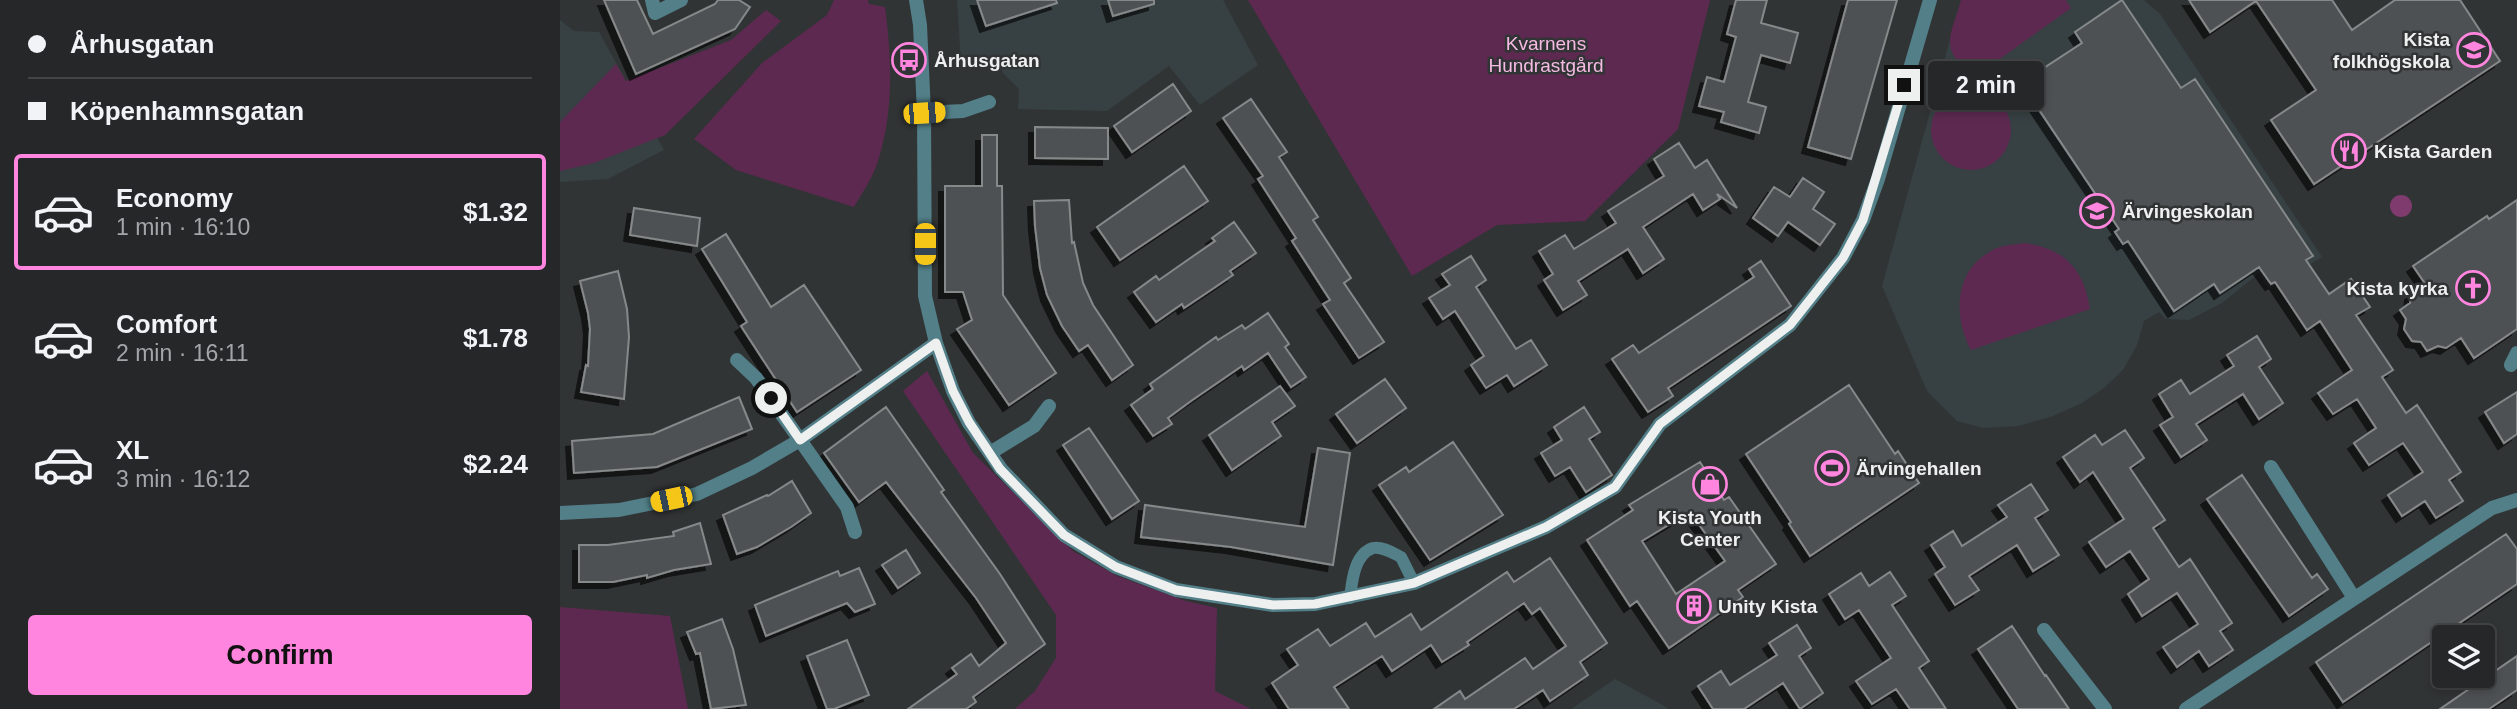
<!DOCTYPE html>
<meta charset="utf-8">
<style>
:root{--surface:#252728;--page:#2d2f30;--text:#f1f3f6;--muted:#a3a5a8;--line:#424445;--accent:#ff85de}
body{margin:0;font-family:Arial,sans-serif;background:var(--page);color:var(--text);height:100vh;display:flex;flex-direction:column;font-size:26px;white-space:nowrap}
*{box-sizing:border-box;margin:0}
p{font-size:23px;color:var(--muted)}
.icon{flex:none;width:38px;height:38px;fill:none;stroke:currentColor;stroke-width:2;stroke-linecap:round;stroke-linejoin:round}
.map{position:relative;flex:1;overflow:hidden}
.details{display:flex;flex-direction:column;background:var(--surface);width:560px}
.details>*{flex:none}
.hud{display:grid;align-content:center;height:154px;padding:0 28px;background:var(--surface)}
.controls{position:absolute;left:1872px;top:625px;display:grid;gap:14px}
.controls a{display:grid;place-items:center;width:63px;height:63px;border-radius:7px;background:var(--surface);box-shadow:0 4px 10px #0003,0 0 0 2px var(--line);font-size:35px}
.end{position:absolute;width:32px;height:32px;margin:-16px;border:9px solid #eef0f0;background:#111;box-shadow:0 0 0 4px #111}
.from{border-radius:50%}
.bubble{position:absolute;height:49px;border-radius:7px;background:var(--surface);box-shadow:0 4px 10px #0003,0 0 0 2px var(--line);font-size:23px;font-weight:700;line-height:49px;text-align:center}
.car{position:absolute;width:21px;height:42px;margin:-21px -10px;border-radius:9px;box-shadow:0 0 5px 2px #0007;background:linear-gradient(#f5c518 24%,#345 0 40%,#f5c518 0 76%,#345 0 86%,#f5c518 0)}
.hud b{display:flex;align-items:center;gap:24px;height:66px;font-size:26px}
.hud b+b{border-top:2px solid var(--line)}
.hud i{width:18px;height:18px;background:var(--text)}
ul{padding:0;list-style:none}
li{display:flex;align-items:center;gap:21px;height:116px;margin:0 14px 10px;padding:0 14px;border:4px solid transparent;border-radius:7px}
li div{flex:1}
li b{display:block;font-size:26px}
li em{font-style:normal;font-weight:700}
li.selected{border-color:var(--accent)}
li>.icon{width:63px;height:63px;stroke-width:1.5}
.cta{display:flex;gap:14px;margin-top:auto;padding:14px 28px}
.cta a{flex:1;height:80px;border-radius:7px;background:var(--accent);color:#111;font-size:28px;font-weight:700;line-height:80px;text-align:center}
main{display:flex;flex:1;min-height:0}
.map>svg:first-child{display:block}
.built{fill:#374143}
.green{fill:#5d2950}
.water{fill:#7f3b6d}
.building{fill:#4e5152;stroke:#86898a;stroke-width:2;fill-rule:evenodd;filter:url(#shadow)}
.lines{fill:none;stroke-linecap:round;stroke-linejoin:round}
.lane{stroke:#527f88;stroke-width:12}
.street{stroke:#527f88;stroke-width:14}
.route{stroke:#eef0f0;stroke-width:9}
.labels{text-anchor:middle;dominant-baseline:central;stroke-width:5;stroke-linejoin:round;paint-order:stroke}
.poi-label{font-size:19px;font-weight:bold;fill:#eef0f0;stroke:#313435;text-anchor:start}
.park-label{font-size:19px;fill:#f6bae3;stroke:#313435}
</style>
<main>
<section class="details">
<div class="hud">
<b><i class="from"></i>Århusgatan</b>
<b><i></i>Köpenhamnsgatan</b>
</div>
<ul>
<li class="selected"><svg class="icon" aria-label="car" viewBox="0 0 24 24"><path d="M5 17H2v-5l4-1 3-4h7l3 4 3 1v5h-3M9 17h6M6 11h13"/><circle cx="7" cy="17" r="2"/><circle cx="17" cy="17" r="2"/></svg><div><b>Economy</b><p>1 min · 16:10</p></div><em>$1.32</em></li>
<li><svg class="icon" aria-label="car" viewBox="0 0 24 24"><path d="M5 17H2v-5l4-1 3-4h7l3 4 3 1v5h-3M9 17h6M6 11h13"/><circle cx="7" cy="17" r="2"/><circle cx="17" cy="17" r="2"/></svg><div><b>Comfort</b><p>2 min · 16:11</p></div><em>$1.78</em></li>
<li><svg class="icon" aria-label="car" viewBox="0 0 24 24"><path d="M5 17H2v-5l4-1 3-4h7l3 4 3 1v5h-3M9 17h6M6 11h13"/><circle cx="7" cy="17" r="2"/><circle cx="17" cy="17" r="2"/></svg><div><b>XL</b><p>3 min · 16:12</p></div><em>$2.24</em></li>
</ul>
<div class="cta"><a>Confirm</a></div>
</section>
<div class="map">
<svg width="1957" height="709" viewBox="0 0 1957 709">
<defs>
<filter id="shadow"><feDropShadow dx="-6" dy="6" stdDeviation="0" flood-color="#0009"/></filter>
</defs>
<rect width="100%" height="100%" fill="#313435"/>
<path class="built" d="M397,0h266l35,65 -58,40 -31,-39 -62,45 -89,-2 1,-20 -16,-16 -4,-12 -38,2z
M1401,0h183l16,14 162,243 -53,32 -10,-16 -37,30 -33,17 -23,-1 -7,-7 -15,9 -7,24 -14,25 -19,18 -22,15 -29,13 -34,10 -36,2 -26,-7 -30,-30 -45,-105z
M0,20l14,11 25,1 65,118 -56,29 -48,3z
M1055,679l53,29v1h-97z"/>
<path class="green" d="M274,0h34l1,4 16,3c7,53 9,106 -8,157 -5,15 -15,29 -23,43l-118,-37 -42,-31 68,-76 65,-48z
M688,0h462l-32,129 -93,92 -88,4 -85,51z
M1401,0h105l5,8 -74,53 -25,11c-35,-21 -20,-39 -11,-72z
M206,10l15,11 -116,114 -71,28 -34,8v-49l56,-58 10,17 105,-41z
M1371 130a40 40 0 1 1 80 0a40 40 0 1 1-80 0Z
M1464,243c40,5 60,26 66,66l-119,41c-18,-33 -17,-79 20,-99 9,-6 22,-6 33,-8z
M367,371l46,82 100,98 44,25 69,25 31,7 -2,83 36,18h-236l20,-18 21,-33v-43l-153,-224z
M0,607l110,9 18,93h-128z"/>
<path class="water" d="M1830 206a11 11 0 1 1 22 0a11 11 0 1 1-22 0Z"/>
<path class="building" d="M44,0h33l16,34 62,-30 3,-4h21l11,7 -15,22 -99,45z
M417,0h79l1,3 -71,23z
M548,0h46v4l-41,12z
M1176,0h31l-6,23 37,10 -8,30 -29,-8 -13,47 18,5 -7,26 -38,-11 3,-10 -25,-6 8,-29 17,5 12,-45 -9,-3z
M1288,0h49l-46,159 -43,-12z
M1562,0l59,88 14,-9 118,177 -7,4 23,34 22,-15 19,28 -14,8 37,55 -11,7 24,36 11,-8 44,67 -12,8 14,21 -27,17 -11,-17 -23,15 -14,-21 35,-23 -20,-29 -34,22 -15,-22 22,-15 -19,-29 -24,15 -15,-21 34,-23 -32,-49 -13,9 -32,-48 -4,2 -12,-17 -39,26 -6,-9 -40,27 -46,-70 -5,3 -8,-12 4,-3 -98,-146 61,-40 -7,-11z
M1629,0h143l20,30 43,-30h65l40,61 -186,123 -43,-64 45,-30 -60,-89 -46,31z
M613,84l18,27 -59,41 -18,-26z
M691,99l36,53 -8,5 39,60 -5,3 38,58 -7,5 40,59 -25,16 -36,-54 7,-4 -38,-59 4,-3 -38,-59 5,-3 -40,-58z
M475,127l73,1v31l-73,-1z
M422,135h15v51h5l1,109 53,78 -47,32 -52,-76 15,-9 -9,-28h-18v-106h37z
M1119,143l16,25 12,-8 30,48 -20,-14 3,5 -17,11 -10,-16 -50,33 21,32 -21,14 -15,-24 -50,32 9,14 -24,15 -19,-30 9,-6 -14,-23 26,-16 9,14 42,-26 -8,-12 56,-35 -10,-17z
M624,166l24,35 -88,59 -23,-33z
M1243,178l21,14 -11,17 22,15 -15,21 -32,-23 -10,14 -25,-18 21,-31 16,10z
M509,200l3,43 2,-1 9,41 10,22 40,60 -21,15 -24,-35 -9,6 -17,-25 -15,-31 -7,-27 -5,-42 -1,-25z
M1957,200v129l-43,29 -13,-20 -15,10 -8,-2 -11,5 -6,-9 -9,-1 -8,-12 2,-10 -6,-9 10,-7 1,-9 15,-9 -13,-19 74,-50 2,3z
M74,208l66,10 -3,28 -67,-11z
M674,222l22,31 -26,18 3,4 -22,15 -27,18 -2,-4 -26,18 -22,-30 22,-16 3,4 30,-21 26,-18 -3,-3z
M166,234l45,73 33,-22 57,85 -64,42 -56,-86 6,-4 -45,-73z
M911,256l15,24 -10,7 40,62 15,-9 16,25 -33,21 -7,-11 -21,13 -15,-23 13,-9 -29,-45 -12,8 -14,-21 21,-13 -8,-11z
M1201,261l30,45 -123,82 5,8 -25,16 -36,-53 21,-14 6,8 115,-76 -5,-8z
M58,271l9,38 2,28 -5,62 -43,-7 5,-27 2,1 2,-37 -2,-16 -8,-32z
M708,313l21,31 -4,3 21,30 -15,10 -23,-34 -24,17 -2,-4 -51,35 -23,17 4,6 -19,12 -22,-31 22,-16 -3,-5 66,-47 2,3 24,-15 3,4z
M1697,336l14,23 -12,8 24,36 -24,16 -16,-25 -47,30 11,16 -26,17 -21,-32 13,-8 -14,-23 22,-14 9,14 44,-28 -7,-11z
M825,379l21,29 -49,35 -21,-29z
M1289,385l46,69 3,-3 21,32 -109,73 -21,-32 2,-2 -45,-68z
M720,386l15,20 -23,16 9,14 -49,34 -23,-35z
M1957,392v42l-13,9 -19,-31z
M179,397l13,32 -95,38 -83,6 -2,-32 81,-7z
M326,407l58,83 -3,2 59,82 45,70 -72,53 3,5 -10,7h-58l49,-35 -5,-6 19,-14 8,12 27,-23 -30,-45 -90,-116 -27,20 -35,-49z
M1024,407l16,25 -11,7 23,36 -26,17 -16,-25 -15,9 -14,-23 21,-13 -8,-13z
M529,428l50,73 -27,18 -49,-74z
M1565,430l19,28 -14,10 35,52 -12,8 26,39 11,-8 42,64 -12,8 13,19 -24,16 -10,-15 -22,16 -14,-20 35,-23 -21,-31 -35,23 -14,-22 21,-15 -19,-28 -24,16 -17,-25 35,-23 -31,-47 -13,10 -17,-25 32,-22 7,10z
M893,442l50,73 -73,45 -51,-75 27,-18 3,5z
M758,448l32,5 -17,112 -102,-18 -90,-10 4,-32 160,22z
M1140,462l24,38 5,-3 47,67 -38,26 5,7 -74,51 -32,-47 -7,5 -43,-66 46,-30 -4,-5zM1130,512l35,49 -49,33 -34,-53z
M1682,475l70,103 5,-4 11,15 -39,27 -82,-117z
M232,481l19,32 -20,14 -34,20 -20,7 -14,-39 44,-20 1,1z
M1471,484l17,26 -13,8 24,37 -26,16 -16,-26 -48,31 10,14 -24,15 -20,-31 10,-7 -14,-22 22,-14 9,15 45,-29 -9,-12z
M140,523l11,41 -37,6 -27,8v-3l-34,7h-34v-37h29l66,-9 -1,-4z
M1946,534l11,15v35l-174,118 -27,-40z
M346,550l14,23 -22,15 -16,-23z
M990,558l57,85 -27,19 8,13 -38,26 -7,-11 -29,19h-80l26,-18 5,8 60,-41 8,11 33,-23 -26,-38 -8,6 -8,-11 -57,39 2,3 -27,17 -11,-17 -39,26 -10,-15 -48,31 15,22h-60l-17,-26 26,-18 -11,-16 31,-20 12,17 36,-23 9,14 36,-23 10,16 86,-58 7,10z
M299,568l16,36 -20,8 -8,-9 -81,33 -11,-31 83,-34 2,5z
M1330,572l16,24 -14,9 37,56 -10,7 27,41h-36l-14,-20 -24,15 -16,-23 35,-23 -32,-48 -14,9 -16,-25 32,-21 8,13z
M162,619l11,30 13,56 -35,4 -11,-56 -4,1 -9,-22z
M1237,625l14,23 -12,8 24,37 -23,16 -17,-26 -39,26h-31l-15,-23 23,-15 9,14 47,-30 -8,-12z
M1452,626l33,50 1,-1 23,34h-51l-40,-60z
M287,640l22,55 -35,14h-7l-20,-53z
M1957,656v34l-28,19h-49z"/>
<g class="lines">
<path class="lane" d="M790,598c2,-16 4,-44 23,-50 9,-2 20,5 28,9l13,26"/>
<path class="street" d="M92,0l3,13 26,-13
M356,0l4,25 4,88 1,183 11,47 17,48 16,32 32,46 63,66 52,32 60,23 97,15 42,-1 99,-21 132,-56 69,-40 45,-63 130,-99 53,-67 20,-38 15,-41 52,-179
M364,113l39,-2 26,-9
M177,360l19,18 44,62 47,67 8,25
M1951,365l6,-12
M430,453l44,-27 15,-20
M1711,467l83,131
M0,513l59,-3 78,-16 55,-26 48,-28 136,-97
M1484,630l61,79
M1626,709l306,-201 25,-8"/>
</g>
<g class="lines">
<path class="route" d="M211,398l29,42 136,-97 17,48 16,31 31,47 64,66 52,32 60,23 97,15 42,-1 99,-21 132,-56 69,-40 45,-63 130,-99 53,-67 20,-38 41,-135"/>
</g>
<defs>
<g id="university-ring" transform="scale(1.75)"><circle r="9.5" fill="#313435" stroke="#ff85de" stroke-width="1.5"/><path d="M0-5L7-2L0 1L-7-2ZM-4 1L0 2.5L4 1V4Q0 6-4 4Z" fill="#ff85de"/></g>
<g id="bus-ring" transform="scale(1.75)"><circle r="9.5" fill="#313435" stroke="#ff85de" stroke-width="1.5"/><path d="M-5-6H5V4H4V6H2V4H-2V6H-4V4H-5ZM-3.5-4V0h7V-4ZM-3.5 1.2v1.5H-2V1.2ZM2 1.2v1.5H3.5V1.2Z" fill="#ff85de"/></g>
<g id="restaurant-ring" transform="scale(1.75)"><circle r="9.5" fill="#313435" stroke="#ff85de" stroke-width="1.5"/><path d="M-5-6h1v4h1v-4h1v4h1v-4h1v5L-1.5 .5V6h-2V.5L-5-1ZM5-6V6H3V1.5H1.5Q1.5-4 5-6Z" fill="#ff85de"/></g>
<g id="school-ring" transform="scale(1.75)"><circle r="9.5" fill="#313435" stroke="#ff85de" stroke-width="1.5"/><path d="M0-5L7-2L0 1L-7-2ZM-4 1L0 2.5L4 1V4Q0 6-4 4Z" fill="#ff85de"/></g>
<g id="church-ring" transform="scale(1.75)"><circle r="9.5" fill="#313435" stroke="#ff85de" stroke-width="1.5"/><path d="M-1.2-6h2.4v3.5h3.3v2.4h-3.3V6h-2.4V-.1h-3.3v-2.4h3.3Z" fill="#ff85de"/></g>
<g id="stadium-ring" transform="scale(1.75)"><circle r="9.5" fill="#313435" stroke="#ff85de" stroke-width="1.5"/><path d="M0-5a6.5 5 0 1 0 0 10a6.5 5 0 1 0 0-10ZM-3.5-1.8h7v3.6h-7Z" fill="#ff85de"/></g>
<g id="shop-ring" transform="scale(1.75)"><circle r="9.5" fill="#313435" stroke="#ff85de" stroke-width="1.5"/><path d="M-5-2.5h2.3a2.7 3.5 0 0 1 5.4 0H5L5.5 6h-11ZM-1.5-2.5h3a1.5 2.3 0 0 0-3 0Z" fill="#ff85de"/></g>
<g id="building-ring" transform="scale(1.75)"><circle r="9.5" fill="#313435" stroke="#ff85de" stroke-width="1.5"/><path d="M-4-6H4V6H1V3H-1V6H-4ZM-2.5-4.3h1.7v1.8h-1.7ZM.8-4.3h1.7v1.8H.8ZM-2.5-1h1.7V.8h-1.7ZM.8-1h1.7V.8H.8Z" fill="#ff85de"/></g>
</defs>
<g fill-rule="evenodd">
<use href="#university-ring" x="1914" y="50"/>
<use href="#bus-ring" x="349" y="60"/>
<use href="#restaurant-ring" x="1789" y="151"/>
<use href="#school-ring" x="1537" y="211"/>
<use href="#church-ring" x="1913" y="288"/>
<use href="#stadium-ring" x="1272" y="468"/>
<use href="#shop-ring" x="1150" y="484"/>
<use href="#building-ring" x="1134" y="606"/>
</g>
<g class="labels">
<g class="poi-label">
<text x="1890" y="39" text-anchor="end">Kista<tspan x="1890" dy="22">folkhögskola</tspan></text>
<text x="374" y="60">Århusgatan</text>
<text x="1814" y="151">Kista Garden</text>
<text x="1562" y="211">Ärvingeskolan</text>
<text x="1888" y="288" text-anchor="end">Kista kyrka</text>
<text x="1296" y="468">Ärvingehallen</text>
<text x="1150" y="517" text-anchor="middle">Kista Youth<tspan x="1150" dy="22">Center</tspan></text>
<text x="1158" y="606">Unity Kista</text>
</g>
<g class="park-label">
<text x="986" y="43">Kvarnens<tspan x="986" dy="22">Hundrastgård</tspan></text>
</g>
</g>
</svg>
<div class="controls">
<a><svg class="icon" aria-label="layers" viewBox="0 0 24 24"><path d="M12 4l9 5-9 5-9-5zM3 14l9 5 9-5"/></svg></a>
</div>
<i class="end from" style="left:211px;top:398px"></i>
<i class="end" style="left:1344px;top:85px"></i>
<div class="bubble" style="left:1368px;top:61px;width:116px">2 min</div>
<i class="car" style="left:364px;top:113px;rotate:86deg"></i>
<i class="car" style="left:365px;top:244px;rotate:180deg"></i>
<i class="car" style="left:111px;top:499px;rotate:258deg"></i>
</div>
</main>
